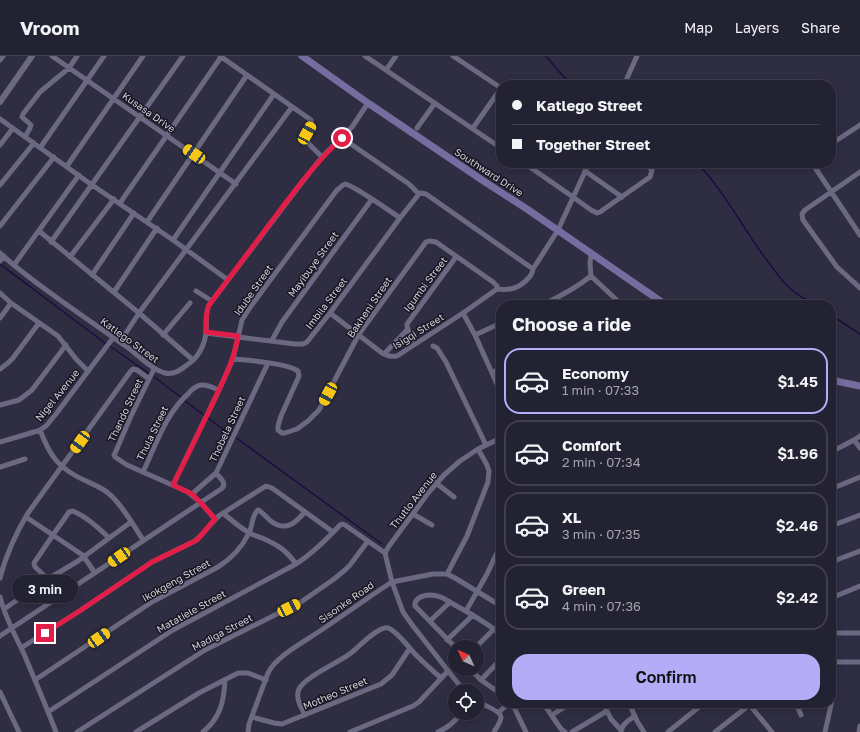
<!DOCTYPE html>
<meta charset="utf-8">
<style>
:root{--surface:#232232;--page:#2b2a3a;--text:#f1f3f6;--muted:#a3a4ac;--line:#403f4d;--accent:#b5acf8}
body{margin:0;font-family:"Golos Text",sans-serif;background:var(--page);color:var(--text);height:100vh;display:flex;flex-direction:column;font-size:15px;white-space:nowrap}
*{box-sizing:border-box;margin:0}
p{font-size:13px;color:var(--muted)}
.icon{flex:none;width:22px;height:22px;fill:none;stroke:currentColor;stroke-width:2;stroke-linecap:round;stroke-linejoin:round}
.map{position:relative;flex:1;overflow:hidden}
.sheet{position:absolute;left:496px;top:244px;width:340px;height:408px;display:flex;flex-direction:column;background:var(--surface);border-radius:16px;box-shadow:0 2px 10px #0003,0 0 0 1px var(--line)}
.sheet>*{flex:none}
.hud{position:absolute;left:496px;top:24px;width:340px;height:88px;border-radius:16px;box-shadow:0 2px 10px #0003,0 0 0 1px var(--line);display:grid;align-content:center;height:88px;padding:0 16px;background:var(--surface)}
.needle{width:26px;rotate:314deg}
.fabs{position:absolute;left:448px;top:584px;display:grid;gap:8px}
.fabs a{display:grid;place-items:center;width:36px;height:36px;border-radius:50%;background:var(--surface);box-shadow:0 2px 10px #0003,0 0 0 1px var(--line);font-size:20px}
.end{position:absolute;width:18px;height:18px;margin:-9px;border:5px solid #e11d48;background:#fff;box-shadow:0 0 0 2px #fff}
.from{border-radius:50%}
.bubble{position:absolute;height:28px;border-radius:14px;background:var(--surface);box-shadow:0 2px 10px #0003,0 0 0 1px var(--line);font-size:13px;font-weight:600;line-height:28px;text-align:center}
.car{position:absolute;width:12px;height:24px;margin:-12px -6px;border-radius:5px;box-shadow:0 0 3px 1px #0007;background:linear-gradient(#f5c518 24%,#345 0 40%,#f5c518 0 76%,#345 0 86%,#f5c518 0)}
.hud b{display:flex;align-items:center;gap:14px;height:38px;font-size:15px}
.hud b+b{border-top:1px solid var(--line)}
.hud i{width:10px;height:10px;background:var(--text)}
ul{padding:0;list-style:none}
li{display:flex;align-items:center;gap:12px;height:66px;margin:0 8px 6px;padding:0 8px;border:2px solid var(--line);border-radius:16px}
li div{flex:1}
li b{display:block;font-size:15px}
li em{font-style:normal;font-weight:600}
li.on{border-color:var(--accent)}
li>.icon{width:36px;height:36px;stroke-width:1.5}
h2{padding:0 16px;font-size:18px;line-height:48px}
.primary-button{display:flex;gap:8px;margin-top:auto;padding:8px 16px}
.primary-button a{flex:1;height:46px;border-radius:16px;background:var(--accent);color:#111;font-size:16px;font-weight:600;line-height:46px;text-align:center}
header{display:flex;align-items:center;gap:24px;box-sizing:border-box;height:56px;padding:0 20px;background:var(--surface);border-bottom:1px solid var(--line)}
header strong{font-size:19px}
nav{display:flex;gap:22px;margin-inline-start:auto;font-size:14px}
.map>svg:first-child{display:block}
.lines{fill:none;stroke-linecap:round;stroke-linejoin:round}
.stream{stroke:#1b0d40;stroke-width:1.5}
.minor{stroke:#6b6981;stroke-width:5}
.tertiary{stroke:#6b6981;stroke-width:6}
.secondary{stroke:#746d9f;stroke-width:7}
.route{stroke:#e11d48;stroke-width:5}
.labels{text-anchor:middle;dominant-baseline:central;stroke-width:3;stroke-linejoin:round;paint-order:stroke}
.street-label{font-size:10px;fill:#d1d0de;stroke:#171620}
</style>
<header>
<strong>Vroom</strong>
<nav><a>Map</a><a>Layers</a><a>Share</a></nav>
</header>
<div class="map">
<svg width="860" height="676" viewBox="0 0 860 676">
<rect width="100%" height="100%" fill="#2f2d42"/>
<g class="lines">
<path class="stream" d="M546,0l17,20 10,9
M697,107c30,31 48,70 75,104 6,8 12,17 20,23 7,6 15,10 23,15
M0,208l105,79 45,31
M831,259l29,19
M153,320l29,22
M185,345l46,34
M235,381l147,107"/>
<path class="minor" d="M52,0l184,128
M220,0l91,64c2,7 -5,12 -5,19l3,5 13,13
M365,0l136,92
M453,0l48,32
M0,4l3,-4
M386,14l10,-14
M624,29l13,-29
M0,63l92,66 81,55 55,40
M417,72l18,-25
M473,72l28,-40
M25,81l5,-9 1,-3 -9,-8 1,-3 17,-22 29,-24 8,-12
M342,82l67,46 10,10
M831,88l29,-19
M0,89l13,-17
M40,92l64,-92
M524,107l49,34 18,13 6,3 3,-1 50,-35 2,-7 -6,-7
M815,107l1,6 44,66
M67,110l76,-110
M585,115l37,26
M860,116l-55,38 -3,4 1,6 34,47 23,21
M0,129l34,-42
M419,138l2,-1 5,1 107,75
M120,147l101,-146
M147,166l100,-147
M0,170l54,-69
M39,175l100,82 54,47
M173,184l101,-146
M51,186l132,-186
M0,197c14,13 30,25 45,36 27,20 55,39 82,58 11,8 25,23 38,26 7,2 16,-3 22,-8 11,-7 18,-20 19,-33 1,-10 -1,-18 3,-27l94,-124 19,-24 30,-30 16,-24
M591,197l-1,11 1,12 31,29
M70,201l44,-58
M0,205l4,-5
M14,209l65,-90
M92,219l42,-62
M497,233c4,0 9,1 13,0 9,-1 22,-11 23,-20l25,-39 31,-67
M196,235l16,10
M114,236l43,-64
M0,237l11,10 47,33 18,23 12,12
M542,249c17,-8 34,-17 49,-29
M608,249l8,-5
M330,257l52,40c6,3 9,4 15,3l66,-43 34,-24
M463,257l12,22 26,58
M0,262l11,-15
M206,277l89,11h8l4,-2 23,-29 70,-95 19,-24
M163,279l27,-32
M475,279l26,-12
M272,284l10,-18 90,-123
M120,286l19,-29 153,-206
M417,287c-4,-5 -11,-13 -10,-19l49,-67
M433,290l4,2 9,14 40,83
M384,298l24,-25
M233,303c13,1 55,4 65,12l1,5 -18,40 -3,10v4l4,3h3l12,-4 11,-8 11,-11 40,-76 67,-92 3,-1 7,1 57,40 4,4v3
M0,313l8,-6 5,-5 26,-35
M154,313l-23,47 -15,35 -2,4 1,2 12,8 61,27 13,11 14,16
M492,317l9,-6
M0,349l19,-5 13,-10 34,-45
M40,374c10,26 18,38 44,50 8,4 17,7 24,13 13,10 26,33 35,47
M854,384l6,-4
M0,386l34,-10 6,-2 6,-4 10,-12 57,-76
M831,396l23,-12 6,8
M0,411l25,-8
M143,416c13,-27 23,-59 45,-78 3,-4 8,-8 13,-9 6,-1 12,3 18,5
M436,427l18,14
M173,429l46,-95 14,-31 9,-39 9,-14 86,-116c3,-2 5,-5 8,-6 6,0 48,29 55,34
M831,433l29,-12
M192,438l24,-21 52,-110
M223,457c8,7 16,14 25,19 4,3 9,4 14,6 16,7 24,12 34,26
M413,458l19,11
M26,461l58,39
M831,470l29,-11
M385,497l4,-7 40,-54 15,-17 16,-14 18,-12 23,-11
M84,501l11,16
M831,506l29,-11
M447,518l20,-38 21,-54 1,-11 -2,-6 -9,-16
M0,522c6,-23 16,-45 28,-65l102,-141 3,-3 4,1 12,9
M48,523l-13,-12 -1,-4 19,-28 16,-23 4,-1c14,6 25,16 36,27
M0,541c5,20 15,38 24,57 11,26 22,52 32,78
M831,542l29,-12
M4,553l49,-33 25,-15 53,-39
M466,555l21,-37 14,-30
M430,565l20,-19
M831,577h29
M0,580l221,-147c7,-5 -1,-11 -5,-16
M447,584l26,-25
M455,591l-40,-41v-3c3,-8 14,-9 22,-7 6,1 11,5 16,8 17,9 33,19 48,30
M476,591l18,-18
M21,592l60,-38 71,-48 41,-20c11,-7 17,-19 27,-27l46,-29 6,2 61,44
M831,606h29
M470,613l11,11 20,14
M35,624l117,-78 66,-35c13,-8 24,-20 31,-34 4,-7 2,-17 9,-23l2,1c4,3 8,8 12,11 15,10 24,0 33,-10
M481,624l20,-21
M0,636l19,40
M477,646c5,2 24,9 24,15 0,5 -5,11 -7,15
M512,647l14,29
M543,647l18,26 4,3
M603,647l8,16 10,11
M629,647l8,18 7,11
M748,647l24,29
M796,647l5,12
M631,652l11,-5
M48,656l125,-82 123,-66c17,-11 31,-25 44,-39l2,-1 3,1 40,28 7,29 11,30 10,14 51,65
M499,656l10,-9
M305,659c-4,-8 -10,-17 -6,-26 7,-13 39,-26 52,-36 8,-6 27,-27 37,-25 8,2 22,21 28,27 8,8 17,16 25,23
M552,659l19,-12
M252,661l22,6 8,1 99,-40 11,-9 18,-27
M77,676l128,-82 96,-48 33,-23 11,-9 5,-5 18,-24
M136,676l63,-39 39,-20h10l18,7
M203,676c17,-14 21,-30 22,-52
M248,676l1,-8 19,-51c7,-16 37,-32 52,-42 20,-14 41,-28 61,-42l11,-7 5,-1 36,-7h14l8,4 46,28
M350,676l63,-26 6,-4 29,-31
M438,676c9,-4 17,-10 23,-19
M572,676l35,-21
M621,676c1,-8 8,-12 14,-16
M668,676l36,-29
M715,676l37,-29
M825,676l6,-27 2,-14v-29
M859,676l1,-6"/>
<path class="tertiary" d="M0,46l32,-46"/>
<path class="secondary" d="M302,0l66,47 114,77 45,29 139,96
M831,324l29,6"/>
</g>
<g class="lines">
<path class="route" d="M45,577l36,-23 71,-48 41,-20 4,-2 18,-21 -14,-16 -9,-9 -19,-9c13,-27 26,-53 39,-80 10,-22 22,-44 26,-69l-32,-4c0,-9 -1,-18 3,-27 22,-29 44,-59 66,-88 21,-28 41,-55 67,-79"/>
</g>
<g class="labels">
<g class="street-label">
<text transform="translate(149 56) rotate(35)">Kusasa Drive</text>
<text transform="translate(489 116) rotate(33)">Southward Drive</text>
<text transform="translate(313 208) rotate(-54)">Mayibuye Street</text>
<text transform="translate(425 228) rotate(-53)">Igumbi Street</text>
<text transform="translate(253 234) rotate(-55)">Idube Street</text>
<text transform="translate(326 247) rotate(-53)">Imbila Street</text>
<text transform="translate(369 251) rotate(-56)">Bakheni Street</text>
<text transform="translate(418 275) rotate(-32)">Isigqi Street</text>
<text transform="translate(130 284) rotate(36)">Katlego Street</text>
<text transform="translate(57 339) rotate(-51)">Nigel Avenue</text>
<text transform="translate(125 354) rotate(-65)">Thando Street</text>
<text transform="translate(227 373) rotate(-65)">Thobela Street</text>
<text transform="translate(152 377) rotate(-64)">Thula Street</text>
<text transform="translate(413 444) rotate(-52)">Thutlo Avenue</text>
<text transform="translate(176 524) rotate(-29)">Ikokgeng Street</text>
<text transform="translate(346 546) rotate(-35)">Sisonke Road</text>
<text transform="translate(191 555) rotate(-29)">Matatiele Street</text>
<text transform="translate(222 576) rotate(-28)">Madiga Street</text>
<text transform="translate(335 637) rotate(-23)">Motheo Street</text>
</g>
</g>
</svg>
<div class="fabs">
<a><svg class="needle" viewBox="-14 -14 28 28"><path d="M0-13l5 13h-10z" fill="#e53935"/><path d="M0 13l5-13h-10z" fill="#a3a4ac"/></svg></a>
<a><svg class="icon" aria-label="locate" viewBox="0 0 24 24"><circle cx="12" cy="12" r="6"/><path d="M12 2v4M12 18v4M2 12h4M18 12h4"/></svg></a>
</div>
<i class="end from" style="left:342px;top:82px"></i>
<i class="end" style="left:45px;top:577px"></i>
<div class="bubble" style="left:12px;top:519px;width:66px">3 min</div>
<i class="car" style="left:307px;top:77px;rotate:29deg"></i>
<i class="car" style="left:194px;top:98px;rotate:304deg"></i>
<i class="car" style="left:328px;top:338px;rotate:208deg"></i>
<i class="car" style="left:80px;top:386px;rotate:216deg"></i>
<i class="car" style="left:119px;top:501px;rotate:236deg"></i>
<i class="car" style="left:289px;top:552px;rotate:63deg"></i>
<i class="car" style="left:99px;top:582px;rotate:55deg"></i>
<div class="hud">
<b><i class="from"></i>Katlego Street</b>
<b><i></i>Together Street</b>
</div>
<section class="sheet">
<h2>Choose a ride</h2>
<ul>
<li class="on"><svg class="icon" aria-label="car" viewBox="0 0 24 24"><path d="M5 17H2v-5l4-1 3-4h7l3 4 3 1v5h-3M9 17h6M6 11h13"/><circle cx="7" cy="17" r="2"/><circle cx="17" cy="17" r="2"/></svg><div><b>Economy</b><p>1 min · 07:33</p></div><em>$1.45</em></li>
<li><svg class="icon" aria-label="car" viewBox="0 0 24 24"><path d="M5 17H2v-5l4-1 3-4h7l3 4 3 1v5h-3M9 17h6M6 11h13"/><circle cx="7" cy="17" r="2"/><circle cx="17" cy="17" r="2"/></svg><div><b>Comfort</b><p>2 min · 07:34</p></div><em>$1.96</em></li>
<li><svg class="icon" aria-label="car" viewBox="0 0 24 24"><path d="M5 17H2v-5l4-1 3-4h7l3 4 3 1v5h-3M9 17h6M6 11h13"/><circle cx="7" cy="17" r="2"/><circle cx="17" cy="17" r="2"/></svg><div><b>XL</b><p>3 min · 07:35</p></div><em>$2.46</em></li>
<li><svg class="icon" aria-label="car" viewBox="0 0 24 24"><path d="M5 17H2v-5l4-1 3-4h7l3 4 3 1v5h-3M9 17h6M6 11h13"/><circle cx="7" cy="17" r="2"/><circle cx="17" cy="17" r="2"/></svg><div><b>Green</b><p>4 min · 07:36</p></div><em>$2.42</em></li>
</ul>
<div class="primary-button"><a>Confirm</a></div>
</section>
</div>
